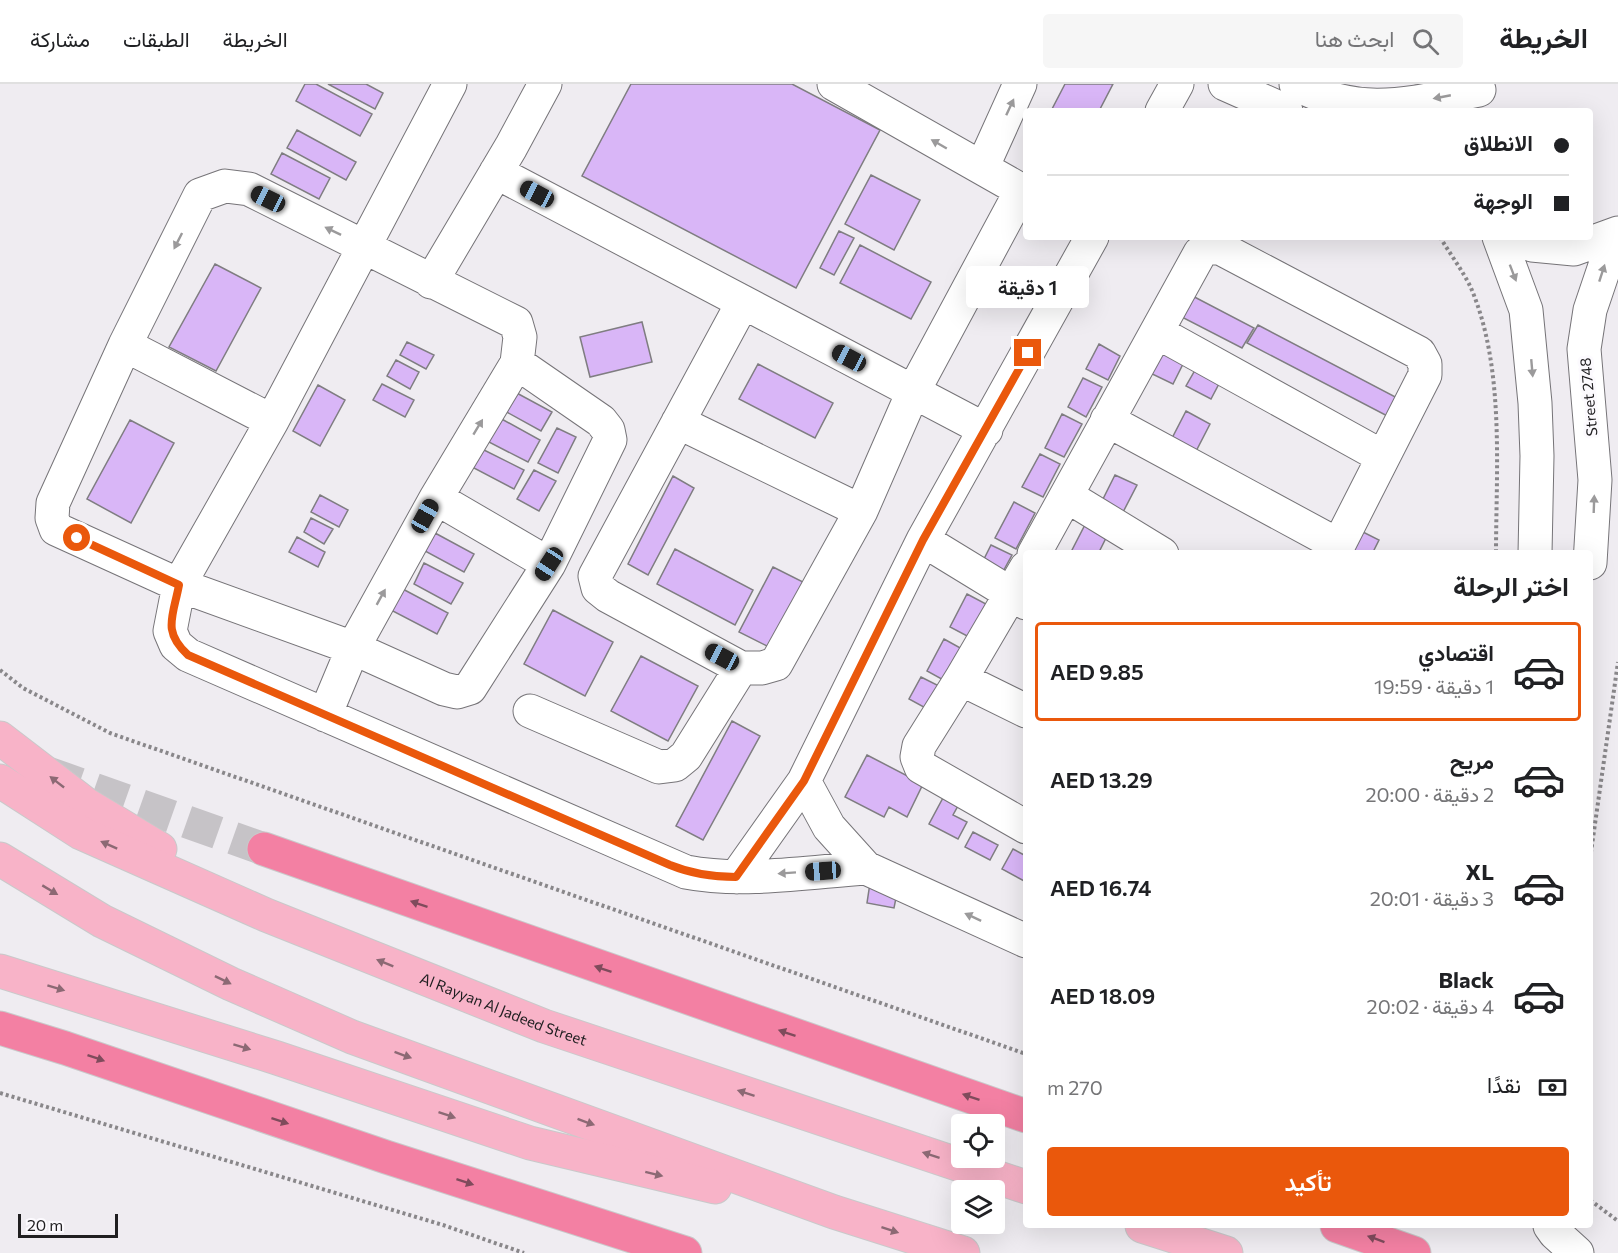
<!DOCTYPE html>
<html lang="ar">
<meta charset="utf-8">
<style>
:root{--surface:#fff;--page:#f6f6f6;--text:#202124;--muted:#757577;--line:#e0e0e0;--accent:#ea580c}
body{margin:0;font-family:Commissioner,Vazirmatn,sans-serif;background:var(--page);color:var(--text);direction:rtl;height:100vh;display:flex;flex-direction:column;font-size:22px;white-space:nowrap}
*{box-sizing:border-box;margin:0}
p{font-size:20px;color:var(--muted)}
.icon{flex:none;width:33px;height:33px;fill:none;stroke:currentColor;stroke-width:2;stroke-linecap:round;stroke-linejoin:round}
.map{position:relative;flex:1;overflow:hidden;direction:ltr}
.side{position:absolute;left:1023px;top:466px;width:570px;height:678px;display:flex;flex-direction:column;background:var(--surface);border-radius:6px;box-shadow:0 6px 24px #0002;direction:rtl}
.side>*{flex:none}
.guide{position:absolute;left:1023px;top:24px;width:570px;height:132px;border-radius:6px;box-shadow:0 6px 24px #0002;direction:rtl;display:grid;align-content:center;height:132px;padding:0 24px;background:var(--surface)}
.tools{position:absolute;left:951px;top:1030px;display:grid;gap:12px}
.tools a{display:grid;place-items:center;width:54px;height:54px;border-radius:6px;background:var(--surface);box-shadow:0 6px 24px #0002;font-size:30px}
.scale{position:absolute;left:18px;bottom:15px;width:100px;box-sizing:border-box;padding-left:6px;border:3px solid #201f21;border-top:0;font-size:16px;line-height:21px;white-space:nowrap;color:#201f21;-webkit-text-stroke:4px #fcfafe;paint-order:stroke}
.end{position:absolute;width:27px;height:27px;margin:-14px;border:8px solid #ea580c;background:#fff;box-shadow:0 0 0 3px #fff}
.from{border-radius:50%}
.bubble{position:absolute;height:42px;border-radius:6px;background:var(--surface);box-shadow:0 6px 24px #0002;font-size:20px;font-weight:600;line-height:42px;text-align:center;direction:rtl}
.car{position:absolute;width:18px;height:36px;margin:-18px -9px;border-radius:8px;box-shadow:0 0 4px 2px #0007;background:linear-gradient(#222 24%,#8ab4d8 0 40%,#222 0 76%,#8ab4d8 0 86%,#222 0)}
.guide b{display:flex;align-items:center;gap:21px;height:57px;font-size:22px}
.guide b+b{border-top:2px solid var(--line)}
.guide i{width:15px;height:15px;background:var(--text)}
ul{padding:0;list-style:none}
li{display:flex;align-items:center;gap:18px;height:99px;margin:0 12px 9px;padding:0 12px;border:3px solid transparent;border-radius:6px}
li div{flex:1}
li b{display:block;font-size:22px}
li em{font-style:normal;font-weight:600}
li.current{border-color:var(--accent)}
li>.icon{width:54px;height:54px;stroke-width:1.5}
h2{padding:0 24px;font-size:27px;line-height:72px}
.pay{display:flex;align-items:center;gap:15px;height:66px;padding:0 24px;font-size:22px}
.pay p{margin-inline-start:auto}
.cta{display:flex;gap:12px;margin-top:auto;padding:12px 24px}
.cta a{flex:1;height:69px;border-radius:6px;background:var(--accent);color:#fff;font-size:24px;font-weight:600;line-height:69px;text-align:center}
header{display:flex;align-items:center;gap:36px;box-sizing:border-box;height:84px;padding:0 30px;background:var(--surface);border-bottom:2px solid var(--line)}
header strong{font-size:28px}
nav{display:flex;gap:33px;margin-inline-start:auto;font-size:21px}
.search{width:420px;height:54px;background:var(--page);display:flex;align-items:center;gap:15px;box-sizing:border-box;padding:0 21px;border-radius:6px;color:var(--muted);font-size:22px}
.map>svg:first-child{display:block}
.building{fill:#d9b6f7;stroke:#7f7d81;stroke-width:1.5}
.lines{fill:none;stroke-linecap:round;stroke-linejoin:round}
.highway-tunnel{stroke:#c6c3c7;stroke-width:33;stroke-dasharray:33 16;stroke-linecap:butt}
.minor-casing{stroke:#767478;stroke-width:35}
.major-casing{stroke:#c9c9ca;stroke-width:35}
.highway-casing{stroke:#c9c9ca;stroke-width:35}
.path{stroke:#89878a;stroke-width:4;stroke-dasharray:3 3;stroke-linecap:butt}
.minor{stroke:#fff;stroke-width:33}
.major{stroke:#f8b3c8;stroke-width:33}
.highway{stroke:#f380a3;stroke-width:33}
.oneway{fill:#9b9a9b}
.oneway2{fill:#8c6974}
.oneway3{fill:#7f4b5c}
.route{stroke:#ea580c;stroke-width:8}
.labels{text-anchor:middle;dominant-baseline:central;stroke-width:6;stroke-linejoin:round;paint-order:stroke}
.street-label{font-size:15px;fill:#201f21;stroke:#fcfafe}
</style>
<header>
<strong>الخريطة</strong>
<div class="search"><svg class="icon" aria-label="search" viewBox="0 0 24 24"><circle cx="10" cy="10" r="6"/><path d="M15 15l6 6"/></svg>ابحث هنا</div>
<nav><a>الخريطة</a><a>الطبقات</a><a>مشاركة</a></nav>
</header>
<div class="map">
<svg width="1618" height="1169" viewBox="0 0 1618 1169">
<rect width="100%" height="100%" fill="#efecf1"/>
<path class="building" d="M305,0h11l56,30 -12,22 -64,-35z
M328,0h38l17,9 -8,16z
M631,0h161l88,46 -84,158 -214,-112z
M1065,0h48l-14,27h-48z
M297,46l59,32 -10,18 -59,-32z
M282,69l48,25 -11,21 -48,-25z
M871,91l49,25 -26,50 -49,-26z
M839,147l15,7 -20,37 -14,-7z
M860,161l71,37 -20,37 -71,-36z
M215,180l46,24 -45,83 -47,-24z
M1183,207l71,37 -12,20 -70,-36z
M642,238l10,40 -62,15 -10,-40z
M1258,241l147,77 -10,18 -148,-77z
M407,258l27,13 -8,14 -26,-14z
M1099,260l21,12 -12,24 -22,-11z
M1160,266l24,12 -11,22 -25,-12z
M396,276l23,12 -9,17 -23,-13z
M758,280l75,39 -18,35 -76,-39z
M1198,281l24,13 -11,21 -25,-13z
M1083,294l19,9 -16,30 -18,-10z
M382,300l32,16 -9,17 -32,-17z
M318,301l27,15 -25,46 -27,-15z
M513,307l39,21 -11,19 -38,-21z
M1186,327l24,13 -18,35 -24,-13z
M1062,330l20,10 -18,33 -19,-9z
M498,333l42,23 -12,22 -43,-22z
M130,336l44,23 -43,80 -44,-24z
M557,344l19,9 -18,36 -20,-10z
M482,365l42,21 -10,19 -42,-22z
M1040,370l20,10 -17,33 -21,-10z
M534,386l22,11 -17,30 -22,-12z
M1115,391l22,10 -17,33 -21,-11z
M673,392l21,12 -46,87 -20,-11z
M320,411l28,15 -9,17 -28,-15z
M1014,418l21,11 -19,36 -21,-11z
M1089,433l22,11 -13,26h-24l-3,-2z
M311,434l22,11 -9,15 -20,-12z
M1359,446l20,10 -7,14h-25z
M435,449l39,21 -10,18 -39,-21z
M297,453l28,15 -7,15 -29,-15z
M991,461l21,10 -12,22 -20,-10z
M675,465l78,41 -18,35 -78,-41z
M424,479l39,20 -12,21 -37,-20z
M773,483l34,17 -34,65 -34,-17z
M399,503l49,26 -11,21 -50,-26z
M967,510l19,10 -17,33 -19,-10z
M553,526l60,32 -28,54 -61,-32z
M944,555l20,11 -17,32 -20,-11z
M641,572l57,30 -30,55 -57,-30z
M921,593l22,11 -12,23 -22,-12z
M732,637l28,15 -57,104 -27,-14z
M867,671l56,29 -16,33 -18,-10 -5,10 -39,-20z
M944,712l15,8 -6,11 14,7 -9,17 -29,-15z
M973,748l25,13 -8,15 -25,-13z
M1013,765l13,7v26l-24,-13z
M870,799l28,5 -4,20 -27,-5z"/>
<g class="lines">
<path class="highway-tunnel" d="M48,689l216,76"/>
<g class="minor-casing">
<path id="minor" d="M450,0l-178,337 -93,164 -9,46 6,14 12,10 498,217c56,11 123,0 180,-4
M834,0l192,109
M1225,0l61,27
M1296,0c65,35 115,19 183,6
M1162,27l15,-27
M982,84l38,-84
M496,88l490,258
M1499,153l27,73 9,93 2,53 -2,98
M1517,153l15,8 42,4 44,-16
M431,198l80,-135 34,-63
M743,218l-148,274 3,12 10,8 133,72h21l14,-4 85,-153 52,-119 108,-201
M1157,248l226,125
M125,261l147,76
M1107,336l231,125
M678,338l183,89
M1067,412l95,58
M436,414l113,66 61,-124 -2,-10 -7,-9 -84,-58
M923,456l103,63
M1034,470l166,-301 8,-5h12l199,105 6,11v11l-91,179
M1590,479l5,-83 -11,-131 6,-39 25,-74
M1026,484l-65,111 -42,67 -2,11 4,10 105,60
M961,595l65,32
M530,627l129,56 16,-2 11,-9 55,-88
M325,631l28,-67 83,-150 81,-135 3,-26 -4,-14 -267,-134 -24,-3 -25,9 -75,150 -72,158 -1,15 4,11 123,56 174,63 91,41 13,3 13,-4 79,-124
M804,697l25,46 37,41 160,73
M736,793l68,-96 119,-241 169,-303
M1550,1142l5,7 22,20"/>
</g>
<g class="major-casing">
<g id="major">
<path d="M0,654l87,67 73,44"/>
<path id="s1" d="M0,697l81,52 185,82 278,111 482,161"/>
<path d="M0,775l102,62 129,63 121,53 482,175 129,41"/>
<path d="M0,887l277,87 253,85 185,44"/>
<path d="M1142,1142l84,27"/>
</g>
</g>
<g class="highway-casing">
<path id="highway" d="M264,765l762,267
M0,944l65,20 321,109 299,96
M1337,1142l77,27"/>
</g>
<path class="path" d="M1440,153c10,17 23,34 31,51 34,80 25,181 25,266
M0,586l23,18 87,45 916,321
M1590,775l28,-197
M0,1009l443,132 81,28
M1590,1116l28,21"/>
<use href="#minor" class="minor"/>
<use href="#major" class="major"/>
<use href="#highway" class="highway"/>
</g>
<defs><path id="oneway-solid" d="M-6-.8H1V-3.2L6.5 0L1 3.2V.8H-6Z" transform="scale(1.5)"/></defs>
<g class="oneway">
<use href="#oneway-solid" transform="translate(1442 13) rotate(169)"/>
<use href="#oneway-solid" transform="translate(1010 23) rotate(-65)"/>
<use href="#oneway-solid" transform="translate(939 60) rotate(-150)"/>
<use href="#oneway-solid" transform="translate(333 147) rotate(-154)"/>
<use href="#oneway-solid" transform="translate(178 157) rotate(117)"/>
<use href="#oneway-solid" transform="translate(1513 189) rotate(69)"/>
<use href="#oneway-solid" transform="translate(1602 189) rotate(-72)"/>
<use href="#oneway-solid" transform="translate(1532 284) rotate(85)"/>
<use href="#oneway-solid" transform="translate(478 343) rotate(-59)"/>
<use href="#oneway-solid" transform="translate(1594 420) rotate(-88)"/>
<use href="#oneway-solid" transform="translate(381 513) rotate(-61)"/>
<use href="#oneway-solid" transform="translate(787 789) rotate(176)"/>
<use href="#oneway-solid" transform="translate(973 833) rotate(-155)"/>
</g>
<g class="oneway2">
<use href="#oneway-solid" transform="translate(57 698) rotate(-142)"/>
<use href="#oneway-solid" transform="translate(109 761) rotate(-156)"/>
<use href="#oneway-solid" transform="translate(50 806) rotate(31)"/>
<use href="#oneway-solid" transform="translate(385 879) rotate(-158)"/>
<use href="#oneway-solid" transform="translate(223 896) rotate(26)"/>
<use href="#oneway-solid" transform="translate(56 904) rotate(17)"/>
<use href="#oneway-solid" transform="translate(242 963) rotate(17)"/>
<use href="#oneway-solid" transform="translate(403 971) rotate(20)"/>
<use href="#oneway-solid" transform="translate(746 1009) rotate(-162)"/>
<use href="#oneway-solid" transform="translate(447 1031) rotate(19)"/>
<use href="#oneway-solid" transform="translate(586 1038) rotate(20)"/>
<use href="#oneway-solid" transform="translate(931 1071) rotate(-162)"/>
<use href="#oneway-solid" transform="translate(654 1090) rotate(14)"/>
<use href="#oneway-solid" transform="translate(890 1146) rotate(18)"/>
</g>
<g class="oneway3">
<use href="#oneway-solid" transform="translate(419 820) rotate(-161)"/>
<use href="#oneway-solid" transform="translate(603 885) rotate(-161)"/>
<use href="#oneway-solid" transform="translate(787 949) rotate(-161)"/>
<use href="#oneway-solid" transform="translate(96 974) rotate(19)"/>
<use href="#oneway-solid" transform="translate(971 1013) rotate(-161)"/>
<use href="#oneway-solid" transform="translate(280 1037) rotate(18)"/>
<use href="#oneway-solid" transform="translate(465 1098) rotate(18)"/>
<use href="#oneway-solid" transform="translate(1376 1155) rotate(-160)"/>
</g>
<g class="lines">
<path class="route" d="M77,454l102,47c-6,32 -17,46 9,70l482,210c22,9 43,12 66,12l68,-96 119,-241 105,-187"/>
</g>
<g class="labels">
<g class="street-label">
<text transform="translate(1588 313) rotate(-95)">Street 2748</text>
<text stroke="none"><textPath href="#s1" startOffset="554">Al Rayyan Al Jadeed Street</textPath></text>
</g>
</g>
</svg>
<div class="tools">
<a><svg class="icon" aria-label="locate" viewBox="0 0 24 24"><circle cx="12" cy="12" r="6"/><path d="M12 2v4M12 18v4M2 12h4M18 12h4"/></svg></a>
<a><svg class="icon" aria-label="layers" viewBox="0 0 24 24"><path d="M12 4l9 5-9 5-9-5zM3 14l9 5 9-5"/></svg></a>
</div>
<div class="scale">20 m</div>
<i class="end from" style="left:77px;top:454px"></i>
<i class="end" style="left:1028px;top:269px"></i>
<div class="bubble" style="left:966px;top:182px;width:123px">1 دقيقة</div>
<i class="car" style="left:537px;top:110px;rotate:298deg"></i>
<i class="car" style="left:268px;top:115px;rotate:296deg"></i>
<i class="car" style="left:849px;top:274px;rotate:298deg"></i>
<i class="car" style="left:425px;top:432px;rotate:29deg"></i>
<i class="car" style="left:549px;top:480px;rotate:213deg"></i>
<i class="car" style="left:722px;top:573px;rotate:298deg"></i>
<i class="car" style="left:823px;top:787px;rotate:266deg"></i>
<div class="guide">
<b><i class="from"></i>الانطلاق</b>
<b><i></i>الوجهة</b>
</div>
<section class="side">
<h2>اختر الرحلة</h2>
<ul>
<li class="current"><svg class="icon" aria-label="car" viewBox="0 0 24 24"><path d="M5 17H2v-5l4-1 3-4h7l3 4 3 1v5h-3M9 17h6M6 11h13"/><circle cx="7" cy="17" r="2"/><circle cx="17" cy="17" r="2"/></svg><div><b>اقتصادي</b><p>1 دقيقة · 19:59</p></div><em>AED 9.85</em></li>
<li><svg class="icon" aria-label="car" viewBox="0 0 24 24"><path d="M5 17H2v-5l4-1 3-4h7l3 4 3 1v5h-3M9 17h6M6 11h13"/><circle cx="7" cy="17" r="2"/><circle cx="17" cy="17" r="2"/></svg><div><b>مريح</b><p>2 دقيقة · 20:00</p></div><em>AED 13.29</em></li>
<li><svg class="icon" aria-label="car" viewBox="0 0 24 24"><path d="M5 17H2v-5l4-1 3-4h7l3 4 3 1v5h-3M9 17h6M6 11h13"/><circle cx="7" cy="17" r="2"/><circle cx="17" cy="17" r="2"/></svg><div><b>XL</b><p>3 دقيقة · 20:01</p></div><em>AED 16.74</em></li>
<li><svg class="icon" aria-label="car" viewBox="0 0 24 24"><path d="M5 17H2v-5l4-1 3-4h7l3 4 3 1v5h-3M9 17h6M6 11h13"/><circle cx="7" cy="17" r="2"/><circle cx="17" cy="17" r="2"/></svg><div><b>Black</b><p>4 دقيقة · 20:02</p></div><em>AED 18.09</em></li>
</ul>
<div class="pay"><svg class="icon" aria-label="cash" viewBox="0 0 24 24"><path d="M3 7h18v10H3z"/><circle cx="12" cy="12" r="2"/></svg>نقدًا<p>270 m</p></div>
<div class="cta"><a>تأكيد</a></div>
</section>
</div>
